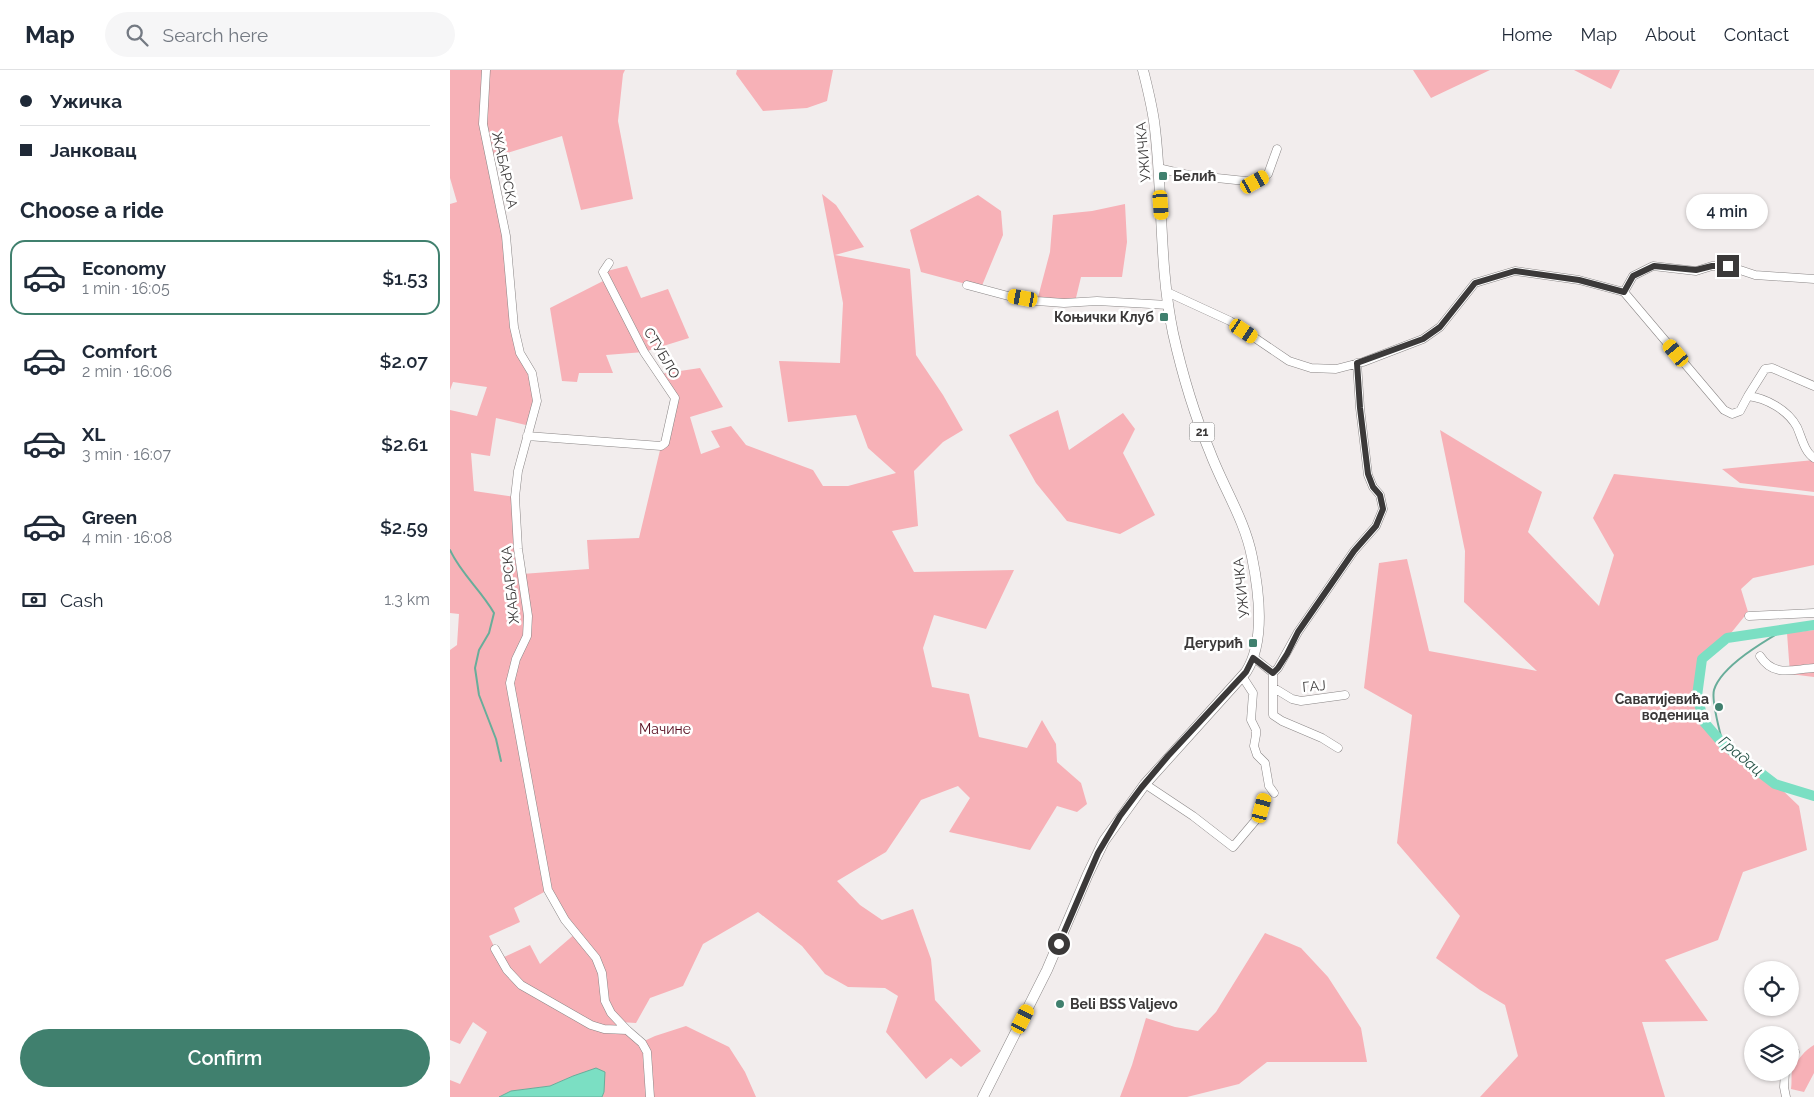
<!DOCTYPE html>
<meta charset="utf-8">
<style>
:root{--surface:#fff;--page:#f6f6f7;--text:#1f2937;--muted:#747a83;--line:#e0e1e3;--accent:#40806e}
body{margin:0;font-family:Raleway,sans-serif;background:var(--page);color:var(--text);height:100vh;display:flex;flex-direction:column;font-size:19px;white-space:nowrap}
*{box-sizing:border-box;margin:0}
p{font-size:16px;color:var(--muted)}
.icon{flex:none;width:28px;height:28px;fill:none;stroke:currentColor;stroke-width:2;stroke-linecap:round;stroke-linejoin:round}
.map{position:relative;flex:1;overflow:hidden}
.panel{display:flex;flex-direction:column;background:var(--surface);width:450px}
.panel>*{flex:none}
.hud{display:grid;align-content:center;height:110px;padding:0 20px;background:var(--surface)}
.tools{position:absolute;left:1294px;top:891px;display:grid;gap:10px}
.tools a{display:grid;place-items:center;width:55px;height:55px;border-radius:50%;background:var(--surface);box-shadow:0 1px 4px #0004;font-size:25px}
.end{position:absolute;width:22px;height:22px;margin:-11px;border:6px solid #3b3939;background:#fff;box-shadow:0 0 0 2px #fff}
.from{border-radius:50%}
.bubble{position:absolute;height:35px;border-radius:18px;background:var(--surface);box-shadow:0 1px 4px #0004;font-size:16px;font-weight:600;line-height:35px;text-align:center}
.car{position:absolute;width:15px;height:30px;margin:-15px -8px;border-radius:6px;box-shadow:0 0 4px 1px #0007;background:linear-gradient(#f5c518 24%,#345 0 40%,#f5c518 0 76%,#345 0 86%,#f5c518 0)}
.hud b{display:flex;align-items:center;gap:18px;height:48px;font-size:19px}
.hud b+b{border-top:1px solid var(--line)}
.hud i{width:12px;height:12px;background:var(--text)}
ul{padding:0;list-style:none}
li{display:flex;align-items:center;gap:15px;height:75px;margin:0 10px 8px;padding:0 10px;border:2px solid transparent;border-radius:15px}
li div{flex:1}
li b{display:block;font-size:19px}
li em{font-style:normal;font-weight:600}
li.selected{border-color:var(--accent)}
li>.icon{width:45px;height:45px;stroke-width:1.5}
h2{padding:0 20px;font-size:22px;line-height:60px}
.pay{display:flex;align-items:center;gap:12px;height:55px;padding:0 20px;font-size:19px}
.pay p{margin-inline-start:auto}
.primary-button{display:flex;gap:10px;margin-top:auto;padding:10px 20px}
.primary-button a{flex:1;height:58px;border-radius:30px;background:var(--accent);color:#fff;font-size:20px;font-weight:600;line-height:58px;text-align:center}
header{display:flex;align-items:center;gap:30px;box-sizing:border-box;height:70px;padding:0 25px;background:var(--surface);border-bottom:1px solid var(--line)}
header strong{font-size:24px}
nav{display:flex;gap:28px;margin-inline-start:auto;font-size:18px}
.search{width:350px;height:45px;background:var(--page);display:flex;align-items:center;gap:12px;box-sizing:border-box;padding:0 18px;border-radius:28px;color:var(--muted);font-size:19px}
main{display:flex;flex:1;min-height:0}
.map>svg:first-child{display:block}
.green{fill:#f7b1b7;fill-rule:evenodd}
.water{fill:#7bdfc3;stroke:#68ad9a}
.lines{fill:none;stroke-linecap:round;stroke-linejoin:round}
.stream{stroke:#68ad9a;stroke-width:2}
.river{stroke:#7bdfc3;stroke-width:10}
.minor-casing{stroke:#8a8686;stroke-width:9}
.major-casing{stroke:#8a8686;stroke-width:11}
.minor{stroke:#fff;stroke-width:8}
.major{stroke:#fff;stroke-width:10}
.route{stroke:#3b3939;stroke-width:6}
.poi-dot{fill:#40806e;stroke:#fff;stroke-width:2}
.labels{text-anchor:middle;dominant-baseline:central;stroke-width:5;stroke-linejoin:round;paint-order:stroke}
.shield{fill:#fff;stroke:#767474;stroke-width:1}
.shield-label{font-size:12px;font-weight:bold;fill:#3b3939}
.street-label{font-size:14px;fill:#3b3939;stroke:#fff}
.poi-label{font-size:14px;font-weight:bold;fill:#3b3939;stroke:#fff;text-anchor:end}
.park-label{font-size:14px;fill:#560a1d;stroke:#fff}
.water-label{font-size:15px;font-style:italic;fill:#275347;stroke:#fff}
</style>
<header>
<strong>Map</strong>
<div class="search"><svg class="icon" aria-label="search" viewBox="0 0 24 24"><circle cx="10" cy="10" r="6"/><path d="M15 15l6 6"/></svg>Search here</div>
<nav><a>Home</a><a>Map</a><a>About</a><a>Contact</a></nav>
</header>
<main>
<section class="panel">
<div class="hud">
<b><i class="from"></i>Ужичка</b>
<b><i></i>Јанковац</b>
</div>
<h2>Choose a ride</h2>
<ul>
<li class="selected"><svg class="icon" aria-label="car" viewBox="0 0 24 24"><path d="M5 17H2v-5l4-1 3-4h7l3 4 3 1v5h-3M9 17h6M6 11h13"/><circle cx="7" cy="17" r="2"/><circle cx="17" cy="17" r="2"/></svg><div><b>Economy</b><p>1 min · 16:05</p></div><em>$1.53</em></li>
<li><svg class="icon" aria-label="car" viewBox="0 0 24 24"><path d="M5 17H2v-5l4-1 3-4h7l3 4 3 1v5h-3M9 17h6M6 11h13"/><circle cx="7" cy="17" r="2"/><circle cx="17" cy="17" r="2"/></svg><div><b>Comfort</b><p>2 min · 16:06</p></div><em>$2.07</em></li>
<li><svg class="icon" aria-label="car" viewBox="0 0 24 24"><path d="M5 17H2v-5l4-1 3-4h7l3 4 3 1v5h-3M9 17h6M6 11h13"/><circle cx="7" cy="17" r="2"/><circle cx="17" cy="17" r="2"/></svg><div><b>XL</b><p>3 min · 16:07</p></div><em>$2.61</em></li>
<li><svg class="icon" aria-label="car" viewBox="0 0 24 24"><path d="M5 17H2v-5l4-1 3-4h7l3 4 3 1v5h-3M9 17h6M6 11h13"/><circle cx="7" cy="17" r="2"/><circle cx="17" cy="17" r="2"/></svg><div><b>Green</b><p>4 min · 16:08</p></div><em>$2.59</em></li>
</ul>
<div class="pay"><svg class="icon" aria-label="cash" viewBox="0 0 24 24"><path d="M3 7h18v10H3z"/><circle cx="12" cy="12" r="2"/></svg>Cash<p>1.3 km</p></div>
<div class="primary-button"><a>Confirm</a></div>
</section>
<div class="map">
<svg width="1364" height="1027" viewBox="0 0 1364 1027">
<rect width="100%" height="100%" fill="#f2eded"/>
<path class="green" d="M0,0h175l-2,4 -5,47 15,78 -52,11 -19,-74 -71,22 10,48 13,121 18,46 5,28 -7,25 -34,-8 -6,38 -19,-3 3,38 41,6 7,77 67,-5 -2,-29 52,-2 22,-92 14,-48 -15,-24 40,-6 23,39 -33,10 11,37 19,-7 -9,-16 20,-5 15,19 67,25 10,16h25l48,-13 -28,-25 -12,-33 -68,7 -9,-61 61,2 3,-60 -21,-109 14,11 28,42 -29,8 75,14 6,86 27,40 20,35 -20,12 -29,29 4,55 -26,5 22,41 100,-2 -28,59 -52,-14 -11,33 9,39 37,7 10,43 48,11 15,-28 14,24 1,18 24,21 6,21 -10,8 -20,-6 -27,44 -81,-18 21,-34 -12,-12 -37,14 -35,52 -49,29 23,24 22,15 31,-11 18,50 4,41 46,51 -20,16 -10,-9 -25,21 -40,-47 12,-36 -13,-8 -37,-1 -23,-13 -23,-28 -44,-34 -55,32 -20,42 -33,12 -14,25 -16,-1 22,20 13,-6 31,-10 43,21 16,25 11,25h-154l2,-5 -31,-16 -23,10 -39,5 -12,6h-49v-17l10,4 27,-52 -14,-10 -13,22 -10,-4v-390l7,-5 2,-31 -9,-1v-203l27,6 10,-29 -34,-5 -3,8v-186l7,-2 -7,-24zM98,820l28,43 -36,31 -10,-19 -30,14 -11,-23 31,-14 -6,-14z
M287,0h96l-6,31 -20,7 -44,3 -27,-37z
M963,0h77l-59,28z
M1124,0h46l-9,19z
M528,125l23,16 2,24 -22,53 -60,-16 -11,-42z
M675,134l2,38 -5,35h-41l-6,25 -38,-1 13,-49 3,-37 39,-4z
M177,196l14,32 27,-9 21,49 -45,14 -38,3 7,18h-34l-2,9 -15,-1 -12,-73 57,-29 -4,-7z
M608,340l11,40 54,-37 12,16 -12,24 32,62 -35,19 -53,-13 -31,-38 -27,-48z
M990,360l102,62 -14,40 71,74 15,-51 -21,-37 21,-44 200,22v69l-61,13 -12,11 7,23 -21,26 -24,21 -6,37 7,26 19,22 52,39 24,23 8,44 -64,22 -25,68 -53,20 43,61 -66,1 23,75h-185l38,-41 -13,-51 -25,-15 -44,-32 24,-42 -63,-73 15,-128 -48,-27 15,-125 28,-4 22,92 108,20 -73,-69 1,-51z
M1364,390v32l-74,-9 -18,-14z
M1364,560v47l-24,-3 -3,-41z
M815,863l36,15 27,29 33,51 6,34h-100l-28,22 -52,13h-67l12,-32 14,-47 29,9 23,4 18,-19z
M1364,975v28l-10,19 -13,-3c1,-6 0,-12 1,-18 3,-9 14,-22 22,-26z"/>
<path class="water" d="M146,998l9,4 -1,20 -2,5h-103l12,-6 39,-5 23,-10z"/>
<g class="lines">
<path class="stream" d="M0,480c11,24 31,40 44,63l-5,20 -10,17 -4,18 4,27 17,44 5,22
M1273,674c-3,-12 -12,-43 -9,-54 7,-24 52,-50 73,-62"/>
<path class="river" d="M1364,555l-87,13 -25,21 -5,37 7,26 19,22 52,40 39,12"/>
<g class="minor-casing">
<path id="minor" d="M36,0l-3,54 23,112 8,91 6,26 12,20 5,28 -19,70 -3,26 3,52 10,67 -1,20 -11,23 -6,24 38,207 17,30 31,38 6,15 3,28 6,12 16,17 15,13 5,9 3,45
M708,98l30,7 67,7 13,-8 9,-25
M517,215l45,12 25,4 27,2 33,-2 71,4
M717,222l63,29 59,40 22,7 25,1 27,-7 60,-23 17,-12 35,-44 40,-12 64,9 45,12 100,118 8,4 8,-3 8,-15c18,2 40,14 49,31 5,11 7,24 17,31
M1174,222l9,-16 20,-10 43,5 16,-5h16l27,9 59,4
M1298,326l17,-27 7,-1 42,18
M77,366l134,10 4,-3 10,-45 -31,-46 -41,-80 6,-9
M1299,546l65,-3
M1310,586c14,22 33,13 54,12
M803,587l20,16 5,-5 20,-36 56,-81 22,-25 7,-17 -3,-14 -7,-8 -5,-12 -8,-67 -3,-45
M823,603v42l9,6 40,17 16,10
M792,606l11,17 -2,27 5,10v5l-2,11 3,9 8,8 4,23 5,7
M824,618l18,11 9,2 44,-6
M695,714l48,32 40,31 22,-26 9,-23
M45,879l12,21 14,15 70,40 13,4 23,1
M1340,989l5,-7
M1335,1002l-1,15 2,10"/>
</g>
<g class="major-casing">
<path id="major" d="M533,1027l64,-127 41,-96 16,-33 41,-57 101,-112c20,-31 13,-81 6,-115 -7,-37 -29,-70 -42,-105 -16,-38 -28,-79 -37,-119 -14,-67 -10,-136 -18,-204 -2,-20 -7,-39 -12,-59"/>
</g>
<use href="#minor" class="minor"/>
<use href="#major" class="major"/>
</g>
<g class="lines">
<path class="route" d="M609,874l39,-91 22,-37 21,-28 27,-32 78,-84 7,-14 20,15 5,-5 9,-14 11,-22 56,-81 22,-25 7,-17 -3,-14 -7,-8 -5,-13 -8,-66 -3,-45 66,-24 17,-12 35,-44 40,-12 64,9 45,12 9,-16 21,-10 42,4 16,-4h16"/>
</g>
<g class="poi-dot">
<rect x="708" y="101" width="10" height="10" rx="2.5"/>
<rect x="709" y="242" width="10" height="10" rx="2.5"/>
<rect x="798" y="568" width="10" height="10" rx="2.5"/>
<circle cx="1269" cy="637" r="5"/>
<circle cx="610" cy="934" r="5"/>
</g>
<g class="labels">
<rect class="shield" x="739.5" y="352.5" width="25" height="19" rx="4"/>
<g class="shield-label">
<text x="752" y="362">21</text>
</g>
<g class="street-label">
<text transform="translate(693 82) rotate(-95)">УЖИЧКА</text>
<text transform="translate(55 100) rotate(78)">ЖАБАРСКА</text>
<text transform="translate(212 283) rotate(59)">СТУБЛО</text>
<text transform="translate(60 515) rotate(-96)">ЖАБАРСКА</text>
<text transform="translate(791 518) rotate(-96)">УЖИЧКА</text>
<text transform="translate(864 616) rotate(-5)">ГАЈ</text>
</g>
<g class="poi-label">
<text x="723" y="106" text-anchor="start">Белић</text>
<text x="704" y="247">Коњички Клуб</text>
<text x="793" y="573">Дегурић</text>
<text x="1259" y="629">Саватијевића<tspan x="1259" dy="16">воденица</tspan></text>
<text x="620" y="934" text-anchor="start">Beli BSS Valjevo</text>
</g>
<g class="park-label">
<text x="215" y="659">Мачине</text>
</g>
<g class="water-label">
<text transform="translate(1291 686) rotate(40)">Градац</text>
</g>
</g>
</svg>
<div class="tools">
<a><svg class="icon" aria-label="locate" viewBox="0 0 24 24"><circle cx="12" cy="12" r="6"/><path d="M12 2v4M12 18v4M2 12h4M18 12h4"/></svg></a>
<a><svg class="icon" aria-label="layers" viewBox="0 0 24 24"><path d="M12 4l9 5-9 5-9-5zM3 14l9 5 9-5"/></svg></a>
</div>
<i class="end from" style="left:609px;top:874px"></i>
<i class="end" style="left:1278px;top:196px"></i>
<div class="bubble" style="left:1236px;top:124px;width:82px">4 min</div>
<i class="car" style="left:805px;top:112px;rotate:61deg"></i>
<i class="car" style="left:711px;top:135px;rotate:176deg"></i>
<i class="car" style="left:573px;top:228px;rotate:280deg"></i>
<i class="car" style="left:794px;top:261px;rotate:124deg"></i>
<i class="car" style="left:1226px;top:283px;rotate:320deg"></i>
<i class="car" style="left:812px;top:738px;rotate:15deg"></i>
<i class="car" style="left:573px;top:949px;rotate:27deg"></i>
</div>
</main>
